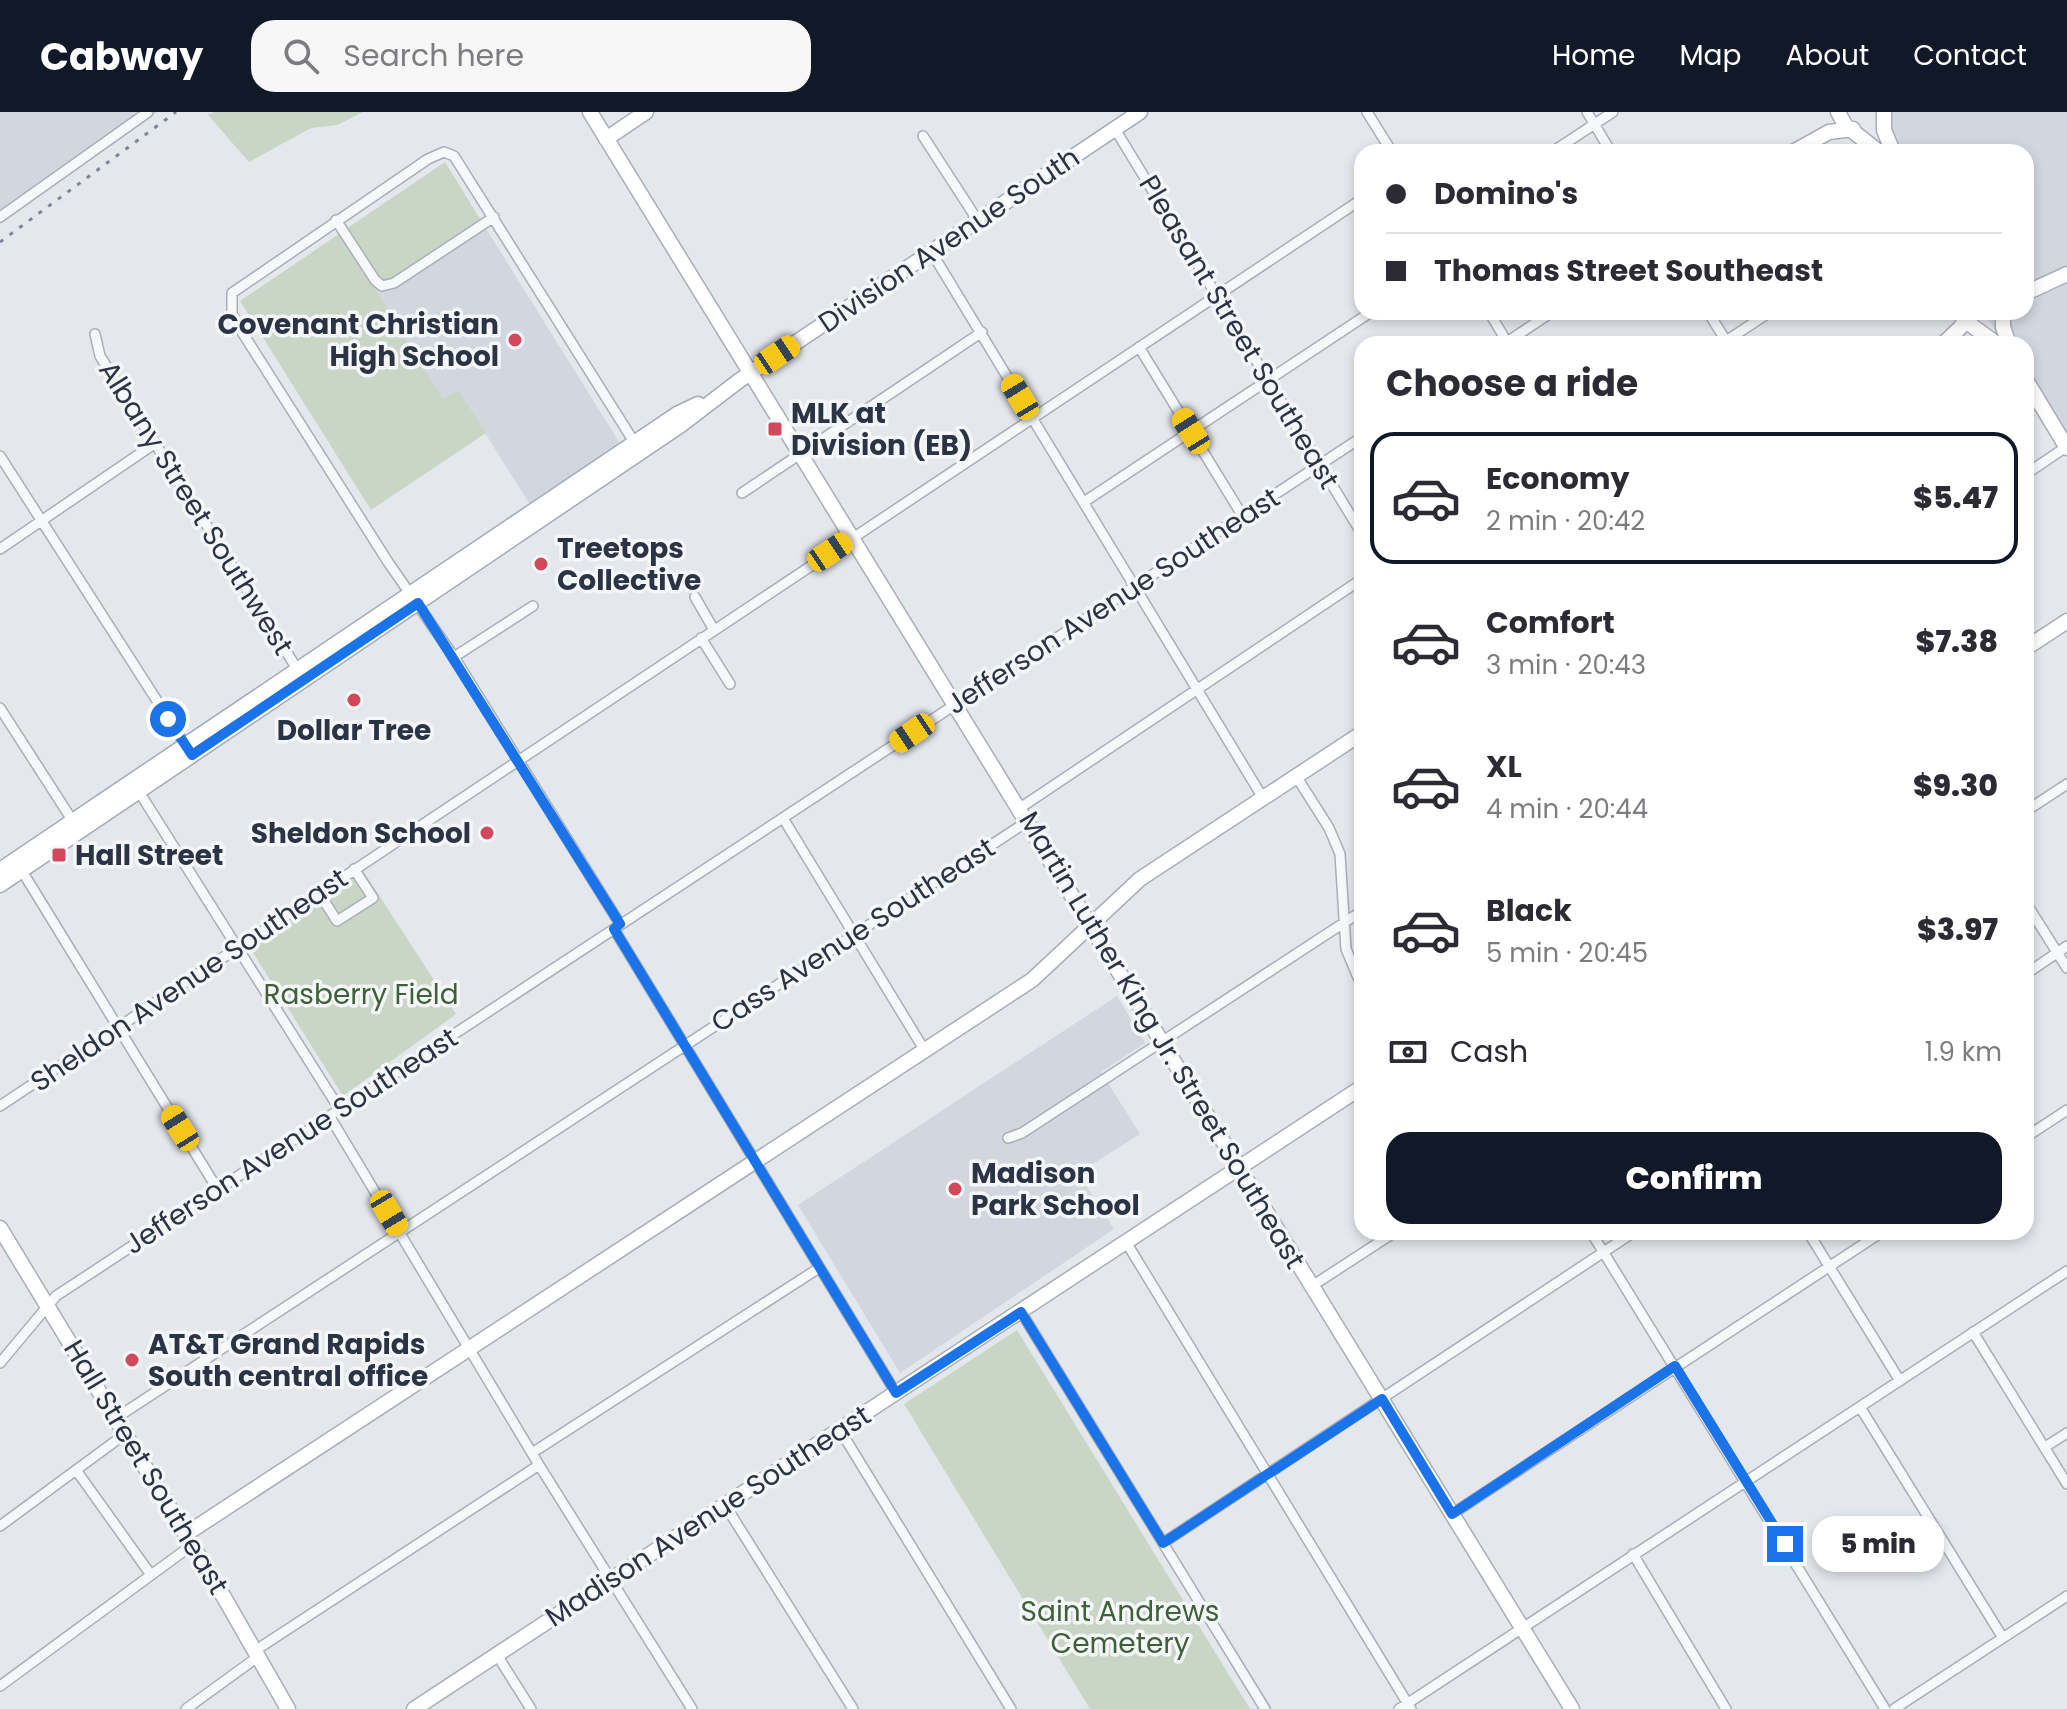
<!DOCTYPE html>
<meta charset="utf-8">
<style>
:root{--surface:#fff;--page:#f7f7f7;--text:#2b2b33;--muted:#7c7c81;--line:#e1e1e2;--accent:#111827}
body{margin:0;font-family:Poppins,sans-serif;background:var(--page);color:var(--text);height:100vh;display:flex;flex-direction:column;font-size:30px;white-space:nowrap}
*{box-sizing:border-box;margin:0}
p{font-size:26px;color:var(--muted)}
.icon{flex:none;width:44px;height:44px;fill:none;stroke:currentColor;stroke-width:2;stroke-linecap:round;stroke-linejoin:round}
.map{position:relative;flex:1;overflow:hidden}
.side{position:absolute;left:1354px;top:224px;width:680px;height:904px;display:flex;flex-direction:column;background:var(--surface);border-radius:24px;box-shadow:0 4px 12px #0003}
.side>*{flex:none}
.top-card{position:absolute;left:1354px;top:32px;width:680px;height:176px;border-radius:24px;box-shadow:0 4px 12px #0003;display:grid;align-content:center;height:176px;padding:0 32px;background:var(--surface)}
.end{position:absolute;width:36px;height:36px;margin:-18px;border:10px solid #1a73e8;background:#fff;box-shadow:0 0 0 4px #fff}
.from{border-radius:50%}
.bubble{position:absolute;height:56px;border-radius:24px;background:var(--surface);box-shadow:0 4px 12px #0003;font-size:26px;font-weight:800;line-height:56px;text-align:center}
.car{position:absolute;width:24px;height:48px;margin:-24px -12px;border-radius:10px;box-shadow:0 0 6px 2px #0007;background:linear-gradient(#f5c518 24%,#345 0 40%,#f5c518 0 76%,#345 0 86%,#f5c518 0)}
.top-card b{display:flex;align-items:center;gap:28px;height:76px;font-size:30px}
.top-card b+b{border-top:2px solid var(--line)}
.top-card i{width:20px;height:20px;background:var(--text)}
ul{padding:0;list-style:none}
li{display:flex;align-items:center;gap:24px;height:132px;margin:0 16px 12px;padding:0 16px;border:4px solid transparent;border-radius:24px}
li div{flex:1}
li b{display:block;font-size:30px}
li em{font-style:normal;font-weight:800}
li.active{border-color:var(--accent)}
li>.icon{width:72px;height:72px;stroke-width:1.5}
h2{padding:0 32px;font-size:36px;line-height:96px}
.pay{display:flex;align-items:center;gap:20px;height:88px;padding:0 32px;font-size:30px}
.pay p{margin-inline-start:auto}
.cta{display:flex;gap:16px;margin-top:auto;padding:16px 32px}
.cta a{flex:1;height:92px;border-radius:24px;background:var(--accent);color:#fff;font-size:32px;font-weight:800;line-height:92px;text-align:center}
header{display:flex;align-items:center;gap:48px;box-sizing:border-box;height:112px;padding:0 40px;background:var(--accent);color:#fff}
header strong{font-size:38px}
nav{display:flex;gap:44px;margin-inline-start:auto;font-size:28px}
.search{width:560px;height:72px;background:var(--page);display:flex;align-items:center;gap:20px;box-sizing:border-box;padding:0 28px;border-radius:24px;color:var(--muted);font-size:30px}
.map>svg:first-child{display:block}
.built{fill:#d2d6de}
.green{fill:#c9d6c5}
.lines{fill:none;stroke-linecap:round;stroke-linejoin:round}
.street-casing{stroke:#a9aeb7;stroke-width:12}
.secondary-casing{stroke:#a9aeb7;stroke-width:17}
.primary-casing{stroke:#a3abb8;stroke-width:17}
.street{stroke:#f7f8fa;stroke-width:9}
.secondary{stroke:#fff;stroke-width:14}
.primary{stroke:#fff;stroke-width:14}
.rail{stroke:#7d8696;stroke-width:3;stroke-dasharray:4 8;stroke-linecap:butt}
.route{stroke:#1a73e8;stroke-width:10}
.poi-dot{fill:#d1495b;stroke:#f4f6f9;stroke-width:3}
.labels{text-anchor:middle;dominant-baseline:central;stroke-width:7;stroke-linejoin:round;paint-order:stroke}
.street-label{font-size:28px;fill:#2b3445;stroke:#f4f6f9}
.poi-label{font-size:28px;font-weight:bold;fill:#2b3445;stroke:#f4f6f9;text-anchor:start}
.park-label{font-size:28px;fill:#3f6138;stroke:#f4f6f9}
</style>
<header>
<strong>Cabway</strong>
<div class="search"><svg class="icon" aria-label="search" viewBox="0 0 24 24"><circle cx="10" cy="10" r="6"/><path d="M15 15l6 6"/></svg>Search here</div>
<nav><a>Home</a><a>Map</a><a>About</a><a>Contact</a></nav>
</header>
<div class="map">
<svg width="2067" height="1597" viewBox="0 0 2067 1597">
<rect width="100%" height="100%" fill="#e4e7ec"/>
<path class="built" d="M0,0h157l-98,66 -59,46z
M1884,0h183v337l-41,-67v-38h-23l-19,-32h42v-160h-131z
M480,107l141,226 -90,61 -73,-116 -15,9 -68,-109z
M1117,884l28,47 -44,29 39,62 -62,39 36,56 -214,144 -102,-168z"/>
<path class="green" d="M214,0h149l-26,13 -26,3 -62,34 -41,-47z
M445,50l35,57 -104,72 67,108 15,-9 28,43 -115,77 -131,-209z
M360,754l96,148 -113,82 -96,-153z
M1017,1218l233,379h-160l-186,-305z"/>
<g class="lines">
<g class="street-casing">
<path id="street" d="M1367,0l25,40
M1587,0l24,40
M1115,17l247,405
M923,24l55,85
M1552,40l61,-40
M0,105l148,-105
M336,108l39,60 7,6 12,-3 100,-66
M932,141l331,545
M1489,200l18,30
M1708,200l20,32
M95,222l5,22 199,316
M1726,229l44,-29
M1504,232l48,-32
M1139,235l103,168
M0,344l188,293
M2026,362l40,-27
M742,381l240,-161
M1084,390l287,-190
M0,437l154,-105
M695,485l19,33
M701,526l29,46
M454,545l79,-51
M0,596l74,115
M1296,664l33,52 11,26 6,95 16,38
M136,675l204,323
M1020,696l342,-229
M2026,699l41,-27
M783,706l142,233
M22,759l196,319
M319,781l18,28 36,-23 -19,-29
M2026,791l41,65
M620,812l-166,-267 -66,-95 -146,-230 -10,-18v-21l196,-134 16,-7 10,4 182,289
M614,817l282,464
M2026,862l41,-28
M0,994l1362,-907
M330,1005l209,348 153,244
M2026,1025l41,-27
M1008,1026l14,-5 340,-222
M1591,1120l294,477
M1808,1120l92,149
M1126,1130l285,467
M1312,1174l83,-54
M1021,1200l244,397
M1973,1220l94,152
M0,1251l56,-67 1306,-859
M1860,1295l143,231
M116,1306l912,-597
M840,1318l171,279
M2045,1335l22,-14
M532,1341l287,-185
M76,1358l75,105
M725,1393l128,204
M1452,1402l430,-282
M0,1414l125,-92
M1163,1431l471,-311
M1633,1442l93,155
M256,1538l283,-185
M497,1543l34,54
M0,1574l192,-141
M186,1597l73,-53
M1399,1597l668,-438
M1894,1597l173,-113"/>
</g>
<g class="secondary-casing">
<path id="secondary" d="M590,0l982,1597
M1838,0l7,13 34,27
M1884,0v18l9,22
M606,27l40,-27
M1793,40l36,-20 24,-3
M2026,181l41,-19
M1968,200l3,13 26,19
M2003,200v15l6,17
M1943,232l18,-17 6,-13
M2026,268l41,68
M2026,536l41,-27
M0,1116l225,371 63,110
M186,1422l846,-554 108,-101 222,-146
M414,1597l948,-622"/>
</g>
<g class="primary-casing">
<path id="primary" d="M0,758l677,-456 21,-10
M0,773l681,-460 59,-45 400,-268"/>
</g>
<use href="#street" class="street"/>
<use href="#secondary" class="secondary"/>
<use href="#primary" class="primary"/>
<path class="rail" d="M0,130l176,-130"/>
</g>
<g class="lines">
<path class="route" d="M168,607l24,36 226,-152 202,321 -6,5 282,464 125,-81 142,231 219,-144 70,115 223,-148 110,178"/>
</g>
<g class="poi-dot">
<circle cx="515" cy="228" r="8"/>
<rect x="767" y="309" width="16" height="16" rx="4"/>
<circle cx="541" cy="452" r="8"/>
<circle cx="354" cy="588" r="8"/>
<circle cx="487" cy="721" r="8"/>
<rect x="51" y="735" width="16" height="16" rx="4"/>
<circle cx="955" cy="1077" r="8"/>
<circle cx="132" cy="1248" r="8"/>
</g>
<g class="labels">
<g class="street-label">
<text transform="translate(949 128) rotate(-34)">Division Avenue South</text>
<text transform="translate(1239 220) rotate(59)">Pleasant Street Southeast</text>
<text transform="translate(196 396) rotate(58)">Albany Street Southwest</text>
<text transform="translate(1113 489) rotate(-33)">Jefferson Avenue Southeast</text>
<text transform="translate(853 823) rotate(-33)">Cass Avenue Southeast</text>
<text transform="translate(189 868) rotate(-34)">Sheldon Avenue Southeast</text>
<text transform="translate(1162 928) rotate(59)">Martin Luther King Jr. Street Southeast</text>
<text transform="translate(291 1029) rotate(-33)">Jefferson Avenue Southeast</text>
<text transform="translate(146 1355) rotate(59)">Hall Street Southeast</text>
<text transform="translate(708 1404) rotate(-33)">Madison Avenue Southeast</text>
</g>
<g class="poi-label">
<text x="499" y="212" text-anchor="end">Covenant Christian<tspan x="499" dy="32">High School</tspan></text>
<text x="791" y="301">MLK at<tspan x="791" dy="32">Division (EB)</tspan></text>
<text x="557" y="436">Treetops<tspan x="557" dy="32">Collective</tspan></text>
<text x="354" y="618" text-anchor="middle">Dollar Tree</text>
<text x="471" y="721" text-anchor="end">Sheldon School</text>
<text x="75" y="743">Hall Street</text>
<text x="971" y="1061">Madison<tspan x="971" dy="32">Park School</tspan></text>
<text x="148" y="1232">AT&amp;T Grand Rapids<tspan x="148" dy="32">South central office</tspan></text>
</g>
<g class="park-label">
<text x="361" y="882">Rasberry Field</text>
<text x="1120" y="1499">Saint Andrews<tspan x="1120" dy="32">Cemetery</tspan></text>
</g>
</g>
</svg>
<i class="end from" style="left:168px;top:607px"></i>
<i class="end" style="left:1785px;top:1432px"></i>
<div class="bubble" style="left:1812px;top:1404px;width:132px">5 min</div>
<i class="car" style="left:777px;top:243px;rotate:56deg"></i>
<i class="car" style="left:1020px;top:285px;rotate:329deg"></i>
<i class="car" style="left:1191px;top:319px;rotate:328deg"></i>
<i class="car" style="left:830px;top:440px;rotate:56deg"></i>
<i class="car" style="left:912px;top:621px;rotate:236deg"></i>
<i class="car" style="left:180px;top:1016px;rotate:328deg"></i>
<i class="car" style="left:389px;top:1101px;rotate:149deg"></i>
<div class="top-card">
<b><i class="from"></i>Domino's</b>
<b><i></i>Thomas Street Southeast</b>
</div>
<section class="side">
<h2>Choose a ride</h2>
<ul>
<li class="active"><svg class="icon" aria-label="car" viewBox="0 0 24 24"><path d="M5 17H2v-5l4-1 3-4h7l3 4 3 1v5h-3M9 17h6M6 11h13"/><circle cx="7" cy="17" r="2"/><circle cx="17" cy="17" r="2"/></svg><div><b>Economy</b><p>2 min · 20:42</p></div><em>$5.47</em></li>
<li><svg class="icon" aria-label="car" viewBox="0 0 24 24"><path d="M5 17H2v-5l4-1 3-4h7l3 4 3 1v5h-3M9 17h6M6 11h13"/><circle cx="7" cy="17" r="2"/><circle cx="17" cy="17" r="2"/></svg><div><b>Comfort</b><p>3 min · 20:43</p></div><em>$7.38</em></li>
<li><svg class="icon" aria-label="car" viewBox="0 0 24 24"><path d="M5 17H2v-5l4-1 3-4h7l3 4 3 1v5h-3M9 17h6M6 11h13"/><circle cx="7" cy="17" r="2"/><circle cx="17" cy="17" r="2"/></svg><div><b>XL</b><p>4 min · 20:44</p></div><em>$9.30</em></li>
<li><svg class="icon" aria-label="car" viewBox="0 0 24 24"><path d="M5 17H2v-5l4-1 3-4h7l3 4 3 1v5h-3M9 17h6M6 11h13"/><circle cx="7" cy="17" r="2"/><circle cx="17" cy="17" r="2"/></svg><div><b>Black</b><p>5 min · 20:45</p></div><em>$3.97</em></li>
</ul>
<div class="pay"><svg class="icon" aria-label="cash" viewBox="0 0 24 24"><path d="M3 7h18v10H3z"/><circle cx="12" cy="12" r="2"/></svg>Cash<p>1.9 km</p></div>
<div class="cta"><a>Confirm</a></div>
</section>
</div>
